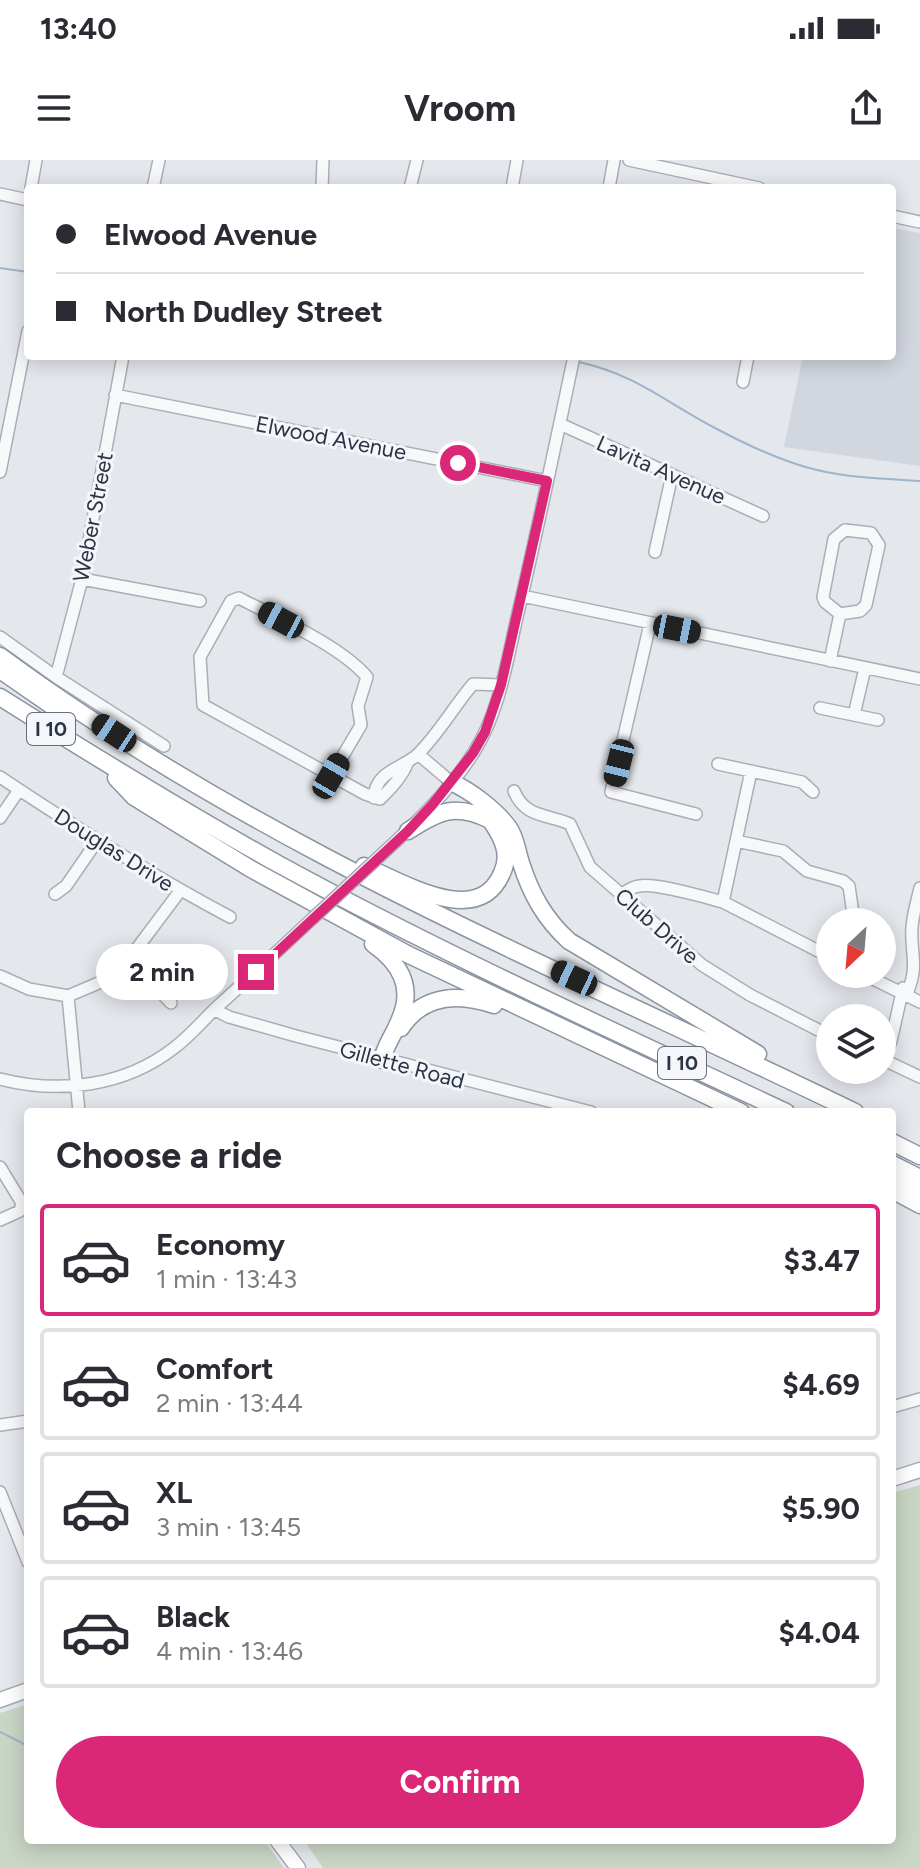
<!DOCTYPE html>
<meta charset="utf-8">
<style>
:root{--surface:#fff;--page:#f2f2f3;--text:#2b2b33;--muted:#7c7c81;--line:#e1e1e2;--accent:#db2777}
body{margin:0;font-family:Figtree,sans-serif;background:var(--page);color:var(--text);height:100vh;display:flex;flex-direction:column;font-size:30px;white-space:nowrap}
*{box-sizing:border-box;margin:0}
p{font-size:26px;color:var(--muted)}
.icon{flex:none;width:44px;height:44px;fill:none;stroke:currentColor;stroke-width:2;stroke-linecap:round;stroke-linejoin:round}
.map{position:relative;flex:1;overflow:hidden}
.sheet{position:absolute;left:24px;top:948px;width:872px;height:736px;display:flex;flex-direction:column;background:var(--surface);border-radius:8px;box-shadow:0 4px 20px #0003}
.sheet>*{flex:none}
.banner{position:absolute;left:24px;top:24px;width:872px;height:176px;border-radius:8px;box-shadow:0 4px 20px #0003;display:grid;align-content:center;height:176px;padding:0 32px;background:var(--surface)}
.needle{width:52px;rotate:206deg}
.fabs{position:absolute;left:816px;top:748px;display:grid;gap:16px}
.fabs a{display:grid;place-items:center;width:80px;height:80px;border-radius:50%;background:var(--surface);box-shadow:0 4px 20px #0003;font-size:40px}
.end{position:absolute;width:36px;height:36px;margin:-18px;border:10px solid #db2777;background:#fff;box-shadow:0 0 0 4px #fff}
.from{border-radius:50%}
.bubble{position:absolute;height:56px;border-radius:28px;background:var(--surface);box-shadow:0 4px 20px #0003;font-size:26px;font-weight:700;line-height:56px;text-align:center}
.car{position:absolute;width:24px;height:48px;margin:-24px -12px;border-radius:10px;box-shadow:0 0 6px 2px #0007;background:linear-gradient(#222 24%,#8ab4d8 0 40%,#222 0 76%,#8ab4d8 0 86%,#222 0)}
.banner b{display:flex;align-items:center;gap:28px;height:76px;font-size:30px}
.banner b+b{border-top:2px solid var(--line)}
.banner i{width:20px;height:20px;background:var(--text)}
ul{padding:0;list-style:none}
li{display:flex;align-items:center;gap:24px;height:112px;margin:0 16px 12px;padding:0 16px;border:4px solid var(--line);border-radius:8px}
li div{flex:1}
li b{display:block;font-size:30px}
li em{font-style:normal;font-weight:700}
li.current{border-color:var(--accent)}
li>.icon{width:72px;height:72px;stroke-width:1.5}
h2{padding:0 32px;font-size:36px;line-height:96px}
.action{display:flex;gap:16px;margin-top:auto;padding:16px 32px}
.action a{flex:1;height:92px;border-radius:48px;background:var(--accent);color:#fff;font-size:32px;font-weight:700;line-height:92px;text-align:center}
.status{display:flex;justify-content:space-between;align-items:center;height:56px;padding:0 40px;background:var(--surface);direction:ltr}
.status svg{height:22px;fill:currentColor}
header{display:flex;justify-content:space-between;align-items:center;height:104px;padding:0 32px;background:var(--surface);font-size:36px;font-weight:700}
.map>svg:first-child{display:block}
.built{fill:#d2d6de}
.green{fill:#c9d6c5}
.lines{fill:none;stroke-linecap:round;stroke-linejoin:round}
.stream{stroke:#9fb4cc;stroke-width:2}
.minor-casing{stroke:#a9aeb7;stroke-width:14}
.major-casing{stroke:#a3abb8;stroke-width:17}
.highway-casing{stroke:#8b94a3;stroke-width:19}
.minor{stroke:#f7f8fa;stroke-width:11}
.major{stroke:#fff;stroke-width:14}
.highway{stroke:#fff;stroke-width:16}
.minor-bridge-casing{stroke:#a9aeb7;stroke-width:14;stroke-linecap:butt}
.minor-bridge{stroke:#f7f8fa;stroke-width:11}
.route{stroke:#db2777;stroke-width:10}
.labels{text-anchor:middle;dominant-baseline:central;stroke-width:6;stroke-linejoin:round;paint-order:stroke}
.shield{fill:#f4f6f9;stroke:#676e7b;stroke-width:2}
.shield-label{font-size:20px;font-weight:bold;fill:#2b3445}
.street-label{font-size:22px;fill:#2b3445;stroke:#f4f6f9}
</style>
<div class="status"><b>13:40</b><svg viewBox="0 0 49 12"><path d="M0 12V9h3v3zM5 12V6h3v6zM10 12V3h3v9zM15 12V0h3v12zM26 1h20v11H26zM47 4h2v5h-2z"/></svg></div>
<header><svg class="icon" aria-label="menu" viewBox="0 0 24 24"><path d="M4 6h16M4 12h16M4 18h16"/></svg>Vroom<svg class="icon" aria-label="share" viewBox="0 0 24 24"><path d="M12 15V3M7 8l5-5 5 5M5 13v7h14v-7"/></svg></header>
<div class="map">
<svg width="920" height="1708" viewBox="0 0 920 1708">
<rect width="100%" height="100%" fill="#e4e7ec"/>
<path class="built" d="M892,68l28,5v233l-136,-19 19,-91h89z"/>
<path class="green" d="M920,1325v383h-597l-19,-28h588v-347z
M28,1544v136h236l20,28h-284v-155z"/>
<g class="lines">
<path class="stream" d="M0,108l28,4
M555,196l14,3
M579,202c58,13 86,40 136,66 32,17 67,34 102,42 33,8 69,9 103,11
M0,1572l28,14"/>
<g class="minor-casing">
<path id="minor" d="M629,0l130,28
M31,28l5,-28
M153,28l6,-28
M322,28l1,-28
M410,28l7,-28
M512,28l5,-28
M609,28l5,-28
M0,34l28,6
M892,56l28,6
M743,222l5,-26
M115,235l432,86
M560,264l203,92
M0,312l28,-141
M845,370l26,3 8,12 -13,60 -6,6 -20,3 -15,-12 -2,-5 11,-58z
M655,392l17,-77
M82,419l118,22
M522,436l398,83
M650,464l-39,168 85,22
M0,477l56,40 108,69
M830,501l10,-47
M56,517l26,-98 41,-223
M820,548l58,12
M854,555l11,-47
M418,594l33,28
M718,604l84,18 11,10
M331,616l30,-51 -3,-19 9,-29c-26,-31 -90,-59 -128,-79l-8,3 -31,56 3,48 162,89 15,5c12,-11 22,-22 28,-37
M0,617c75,50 151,98 230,140
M514,631c11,27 33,23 56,33l20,43 112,98 48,30 80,41
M374,638c1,-27 29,-30 43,-43 21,-20 37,-49 56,-71l28,1
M0,658l19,-28
M736,681l47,10 24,20 36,10 6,5 4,28
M380,696c34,-31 69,-64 94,-104 26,-41 33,-92 44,-139 20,-85 38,-171 56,-257
M55,734l11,-8 31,-45
M621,735c6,-4 10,-8 18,-9 18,-3 65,11 84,16l107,55
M723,742l28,-131
M129,799l42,44
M863,814l57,28
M0,816l29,13 39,7 33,-14 28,-23 51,-68
M902,834l6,-3c11,-27 2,-38 4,-64 1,-13 5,-26 8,-39
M68,836l11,116
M215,850l14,7 67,19 295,76
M882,899l38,18
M883,899l8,-18 12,-53
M0,919c59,15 124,8 174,-31 16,-12 29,-28 44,-42 32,-29 63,-58 94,-87
M0,1007l22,36 -2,8 -20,9
M892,1247l28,-8
M0,1265l28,-4
M0,1332l28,70"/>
</g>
<g class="major-casing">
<path id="major" d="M892,1319l28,-9
M0,1540l28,-10
M277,1680l21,28"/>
</g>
<g class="highway-casing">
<path id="highway" d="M0,496c261,193 565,315 855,456
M0,510l65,45
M0,537c92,58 184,115 280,168 165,90 336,167 506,247
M116,618l18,19 50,31 67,41 158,86 332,157
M451,622c20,9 45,28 58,46 7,10 8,23 12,35 10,31 23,55 48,78l189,113
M408,671c31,-20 47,-28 82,-11
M364,706c37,15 114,64 138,7 9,-19 0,-36 -11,-52
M373,784c27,19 41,43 27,75 -5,14 -15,26 -18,41
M401,868c22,-34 58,-35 93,-23
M892,982l28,14
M892,1004l28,14
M892,1017l28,11
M892,1030l28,15"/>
</g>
<use href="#minor" class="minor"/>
<use href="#major" class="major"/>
<use href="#highway" class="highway"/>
<g class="minor-bridge-casing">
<path id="minor-bridge" d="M312,759l68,-63"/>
</g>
<use href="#minor-bridge" class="minor-bridge"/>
</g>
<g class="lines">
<path class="route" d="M256,812l152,-141 25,-27 40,-51 12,-21 16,-47 46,-204 -89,-18"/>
</g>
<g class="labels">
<g class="shield">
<rect x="27" y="553" width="48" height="32" rx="6"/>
<rect x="658" y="887" width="48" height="32" rx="6"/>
</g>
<g class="shield-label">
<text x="51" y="569">I 10</text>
<text x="682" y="903">I 10</text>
</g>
<g class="street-label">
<text transform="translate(331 278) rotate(11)">Elwood Avenue</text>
<text transform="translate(661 310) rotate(24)">Lavita Avenue</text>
<text transform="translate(93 357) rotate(-79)">Weber Street</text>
<text transform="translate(114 690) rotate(32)">Douglas Drive</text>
<text transform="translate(657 766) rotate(41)">Club Drive</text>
<text transform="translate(402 905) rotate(15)">Gillette Road</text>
</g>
</g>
</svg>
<div class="fabs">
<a><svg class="needle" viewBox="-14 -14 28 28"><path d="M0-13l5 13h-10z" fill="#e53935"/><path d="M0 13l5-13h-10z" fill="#7c7c81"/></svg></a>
<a><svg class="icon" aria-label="layers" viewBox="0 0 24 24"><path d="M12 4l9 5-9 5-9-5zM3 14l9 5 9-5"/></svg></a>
</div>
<i class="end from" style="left:458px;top:303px"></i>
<i class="end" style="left:256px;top:812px"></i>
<div class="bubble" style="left:96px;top:784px;width:132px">2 min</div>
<i class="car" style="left:281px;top:460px;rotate:298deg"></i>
<i class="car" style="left:677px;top:469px;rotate:101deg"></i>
<i class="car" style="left:114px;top:573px;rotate:303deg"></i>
<i class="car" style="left:619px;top:603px;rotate:194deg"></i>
<i class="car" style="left:331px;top:616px;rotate:30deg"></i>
<i class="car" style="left:574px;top:818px;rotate:295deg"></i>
<div class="banner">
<b><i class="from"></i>Elwood Avenue</b>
<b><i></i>North Dudley Street</b>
</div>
<section class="sheet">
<h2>Choose a ride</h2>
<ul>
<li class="current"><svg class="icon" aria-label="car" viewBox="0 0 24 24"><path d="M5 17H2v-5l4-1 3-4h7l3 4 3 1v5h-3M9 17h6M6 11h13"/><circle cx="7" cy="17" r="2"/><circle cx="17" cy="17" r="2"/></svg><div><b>Economy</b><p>1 min · 13:43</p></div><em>$3.47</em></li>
<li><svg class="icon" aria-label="car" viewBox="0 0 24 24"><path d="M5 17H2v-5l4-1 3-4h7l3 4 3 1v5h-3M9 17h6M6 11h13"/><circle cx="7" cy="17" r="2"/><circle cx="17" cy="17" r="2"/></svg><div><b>Comfort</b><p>2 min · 13:44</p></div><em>$4.69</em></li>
<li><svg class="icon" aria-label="car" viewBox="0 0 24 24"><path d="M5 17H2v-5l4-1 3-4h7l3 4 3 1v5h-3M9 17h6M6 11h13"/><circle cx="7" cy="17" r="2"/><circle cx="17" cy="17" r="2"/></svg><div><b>XL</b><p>3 min · 13:45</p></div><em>$5.90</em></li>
<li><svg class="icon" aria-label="car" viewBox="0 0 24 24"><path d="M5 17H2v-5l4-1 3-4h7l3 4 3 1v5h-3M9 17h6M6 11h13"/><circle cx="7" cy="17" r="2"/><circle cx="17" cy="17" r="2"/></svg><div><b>Black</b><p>4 min · 13:46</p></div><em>$4.04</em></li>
</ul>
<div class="action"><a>Confirm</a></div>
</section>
</div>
